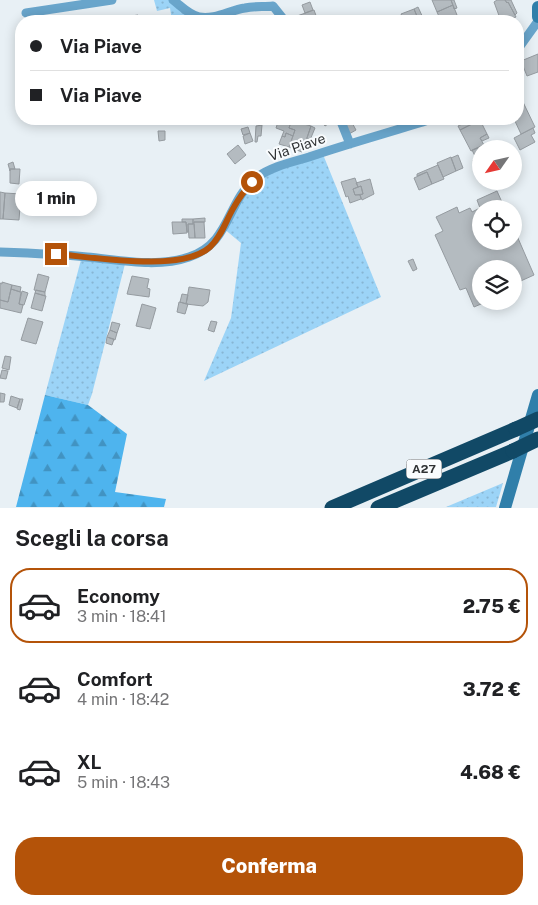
<!DOCTYPE html>
<html lang="it">
<meta charset="utf-8">
<style>
:root{--surface:#fff;--page:#f6f6f6;--text:#202124;--muted:#757577;--line:#e0e0e0;--accent:#b45309}
body{margin:0;font-family:"Public Sans",sans-serif;background:var(--page);color:var(--text);height:100vh;display:flex;flex-direction:column;font-size:19px;white-space:nowrap}
*{box-sizing:border-box;margin:0}
p{font-size:16px;color:var(--muted)}
.icon{flex:none;width:28px;height:28px;fill:none;stroke:currentColor;stroke-width:2;stroke-linecap:round;stroke-linejoin:round}
.map{position:relative;height:508px;overflow:hidden}
.sheet{display:flex;flex-direction:column;background:var(--surface);flex:1}
.sheet>*{flex:none}
.banner{position:absolute;left:15px;top:15px;width:509px;height:110px;border-radius:20px;box-shadow:0 2px 12px #0003;display:grid;align-content:center;height:110px;padding:0 15px;background:var(--surface)}
.needle{width:32px;rotate:236deg}
.fabs{position:absolute;left:472px;top:140px;display:grid;gap:10px}
.fabs a{display:grid;place-items:center;width:50px;height:50px;border-radius:50%;background:var(--surface);box-shadow:0 2px 12px #0003;font-size:25px}
.end{position:absolute;width:22px;height:22px;margin:-11px;border:6px solid #b45309;background:#fff;box-shadow:0 0 0 2px #fff}
.from{border-radius:50%}
.bubble{position:absolute;height:35px;border-radius:18px;background:var(--surface);box-shadow:0 2px 12px #0003;font-size:16px;font-weight:800;line-height:35px;text-align:center}
.banner b{display:flex;align-items:center;gap:18px;height:48px;font-size:19px}
.banner b+b{border-top:1px solid var(--line)}
.banner i{width:12px;height:12px;background:var(--text)}
ul{padding:0;list-style:none}
li{display:flex;align-items:center;gap:15px;height:75px;margin:0 10px 8px;padding:0 5px;border:2px solid transparent;border-radius:20px}
li div{flex:1}
li b{display:block;font-size:19px}
li em{font-style:normal;font-weight:800}
li.current{border-color:var(--accent)}
li>.icon{width:45px;height:45px;stroke-width:1.5}
h2{padding:0 15px;font-size:22px;line-height:60px}
.cta{display:flex;gap:10px;margin-top:auto;padding:10px 15px}
.cta a{flex:1;height:58px;border-radius:20px;background:var(--accent);color:#fff;font-size:20px;font-weight:800;line-height:58px;text-align:center}
.map>svg:first-child{display:block}
.grass{fill:url(#grass-dots)}
.forest{fill:url(#forest-firs)}
.building{fill:#b4bbc0;stroke:#959ba0}
.lines{fill:none;stroke-linecap:round;stroke-linejoin:round}
.street{stroke:#69a5cb;stroke-width:9}
.secondary{stroke:#307faa;stroke-width:12}
.highway{stroke:#114966;stroke-width:15}
.highway-bridge{stroke:#114966;stroke-width:15}
.route{stroke:#b45309;stroke-width:6}
.labels{text-anchor:middle;dominant-baseline:central;stroke-width:4;stroke-linejoin:round;paint-order:stroke}
.shield{fill:#f9fcfe;stroke:#6c6f71;stroke-width:1}
.shield-label{font-size:12px;font-weight:bold;fill:#2f3234}
.street-label{font-size:14px;fill:#2f3234;stroke:#f9fcfe}
</style>
<div class="map">
<svg width="538" height="508" viewBox="0 0 538 508">
<defs>
<pattern id="grass-dots" width="8" height="8" patternUnits="userSpaceOnUse" patternTransform="scale(1.25)"><rect width="8" height="8" fill="#9cd4f7"/><path d="M2 2h.1M6 6h.1" fill="none" stroke="#87b6d4" stroke-width="1.8" stroke-linecap="round"/></pattern>
<pattern id="forest-firs" width="22" height="20" patternUnits="userSpaceOnUse" patternTransform="scale(1.25)"><rect width="22" height="20" fill="#4eb4ee"/><path d="M5 1l3.5 6h-7zM16 11l3.5 6h-7z" fill="#4193c2"/></pattern>
</defs>
<rect width="100%" height="100%" fill="#e8f0f5"/>
<path class="grass" d="M154,0h19l26,17 -2,4h-25l-2,-13 -13,3z
M322,152l59,145 -177,84 27,-63 10,-75 -18,-15 28,-46z
M82,256l44,4 -34,134 -4,11 -43,-10z
M503,483l-7,24h-50z"/>
<path class="forest" d="M45,395l43,10 39,29 -12,58 51,7 -2,8h-148z"/>
<path class="building" d="M432,0h19l2,5 -16,7z
M451,0h3l3,8 -3,1z
M497,0h8l2,3 1,-1 8,15 -10,4h-5l-7,-19z
M505,0h6l6,13 -2,2 -7,-13 -1,1z
M310,2l3,8 -8,3 -3,-8z
M453,5l4,10 -16,6 -4,-9z
M418,7l6,13 -3,1h-2l-5,-12z
M414,9l5,12h-15l-3,-7z
M314,10l4,11h-19l-2,-5z
M138,15l1,6h-41z
M538,54v18l-11,4 -6,-15z
M522,100l13,27 -14,7 -7,-15h4v-17z
M258,119h6l1,5 -6,1z
M275,119h10l1,2 6,-2 -3,9 6,2 -2,6 -7,-3 -1,4 -3,-1 2,-5 -8,-3 1,-3z
M292,119h14l-2,5 7,2 -9,26 -13,-5 6,-17 -6,-2z
M323,119h11v1l-9,6 -4,-6z
M341,119h9l6,11 -7,4z
M474,119l6,1 -20,10 -2,-4z
M480,120l7,14 -7,4 4,7 -13,6 -11,-21z
M262,125l-1,11h-3l-1,6h-2l1,-16z
M311,126l4,2 -5,12 -3,-2z
M248,127l2,6 -7,2 -2,-6z
M533,128l2,5 -4,2 4,7 -15,8 -6,-12z
M158,131h7v9l-6,1z
M250,133l3,8 -8,3 -2,-8z
M286,133l7,3 -4,11 -10,-3 3,-8 3,1z
M487,134l2,4 -7,3 -2,-3z
M238,145l8,10 -11,9 -8,-10z
M484,145l2,4h-5v6l-5,3 -4,-8z
M458,155l5,13 -7,3 -5,-13z
M451,157l5,14 -13,6 -6,-14z
M477,159l4,9v8l-8,-16z
M13,162l2,7h-5v2l-2,-7z
M438,165l6,14 -12,5 -5,-12 -10,4v-2z
M10,169h10l-1,15 -9,-1z
M427,172l5,12 -13,6 -5,-12z
M355,178l3,9 -5,2 2,6h5l1,4 -11,4 -2,-7 -2,1 -5,-15z
M370,179l4,15 -12,6 -2,-5 3,-1 -2,-8 -3,1 -2,-4z
M361,186l2,8 -8,1 -2,-6z
M497,191l8,18h-24v32h33v-12l20,46 -20,9v-15h-33v32h7l-14,6 -8,-19 -6,2 -25,-55 8,-4 -7,-14 21,-10 2,6 11,-5 2,4 8,-4 -3,-8z
M0,192l5,1 -2,26h-3z
M5,193l16,1 -2,26 -16,-1z
M21,194h4l-1,12 -4,-1z
M205,218v4h-11l-1,2v-5z
M182,219h11v5h-5v8h-1l-1,-10h-4z
M172,222h14l1,11 -14,1z
M194,222h10l1,16h-10z
M188,224h6l1,14h-6z
M413,259l4,10 -4,2 -5,-10z
M38,274l11,3 -4,15 -11,-2z
M132,276l17,3 -2,9 3,1 -1,8 -22,-3z
M2,282l10,3 -4,17 -8,-2v-17l2,1z
M12,285l9,2 -1,5 -9,-3z
M189,287l21,3 -2,12 -5,4 -17,-2z
M11,289l10,3 -2,12 4,1 -2,8 -21,-5v-8l8,2z
M36,290l9,2v4l-10,-3z
M22,291l6,2 -4,12 -5,-1z
M35,293l11,3 -4,15 -11,-3z
M182,294l6,1 -2,9 -6,-2z
M179,302l9,2 -3,10 -8,-2z
M142,304l14,4 -6,21 -14,-3z
M28,318l15,4 -7,22 -15,-4z
M211,321l6,1 -3,10 -6,-2z
M112,322l8,2 -3,9 -7,-3z
M110,330l7,3 -2,7 -8,-3z
M107,337l7,2 -2,6 -6,-2z
M5,356l6,1 -2,13 -7,-2z
M2,370l6,1 -2,8 -6,-1z
M0,393l5,1 -1,8h-4z
M11,396l9,3 -3,9 -8,-3z
M20,399h3l-3,11 -3,-1z"/>
<g class="lines">
<path class="street" d="M173,0c8,6 16,15 26,17 16,3 31,-7 46,-9 9,-2 19,-1 28,-2l12,15
M26,13l86,-13
M518,49l20,-28
M340,119l10,25
M0,252c29,1 58,2 87,5 33,3 71,11 102,0 42,-14 37,-55 67,-79 14,-11 36,-16 53,-21 41,-14 82,-25 123,-38"/>
<path class="secondary" d="M538,7v10
M505,508l33,-113"/>
<path class="highway" d="M332,508l184,-79
M378,508l135,-57"/>
<path class="highway-bridge" d="M516,429l22,-10
M513,451l25,-12"/>
</g>
<g class="lines">
<path class="route" d="M56,254c37,3 126,19 154,-7 12,-11 16,-27 24,-40 5,-9 11,-17 18,-25"/>
</g>
<g class="labels">
<rect class="shield" x="406.5" y="459.5" width="35" height="19" rx="4"/>
<g class="shield-label">
<text x="424" y="469">A27</text>
</g>
<g class="street-label">
<text transform="translate(297 147) rotate(-19)">Via Piave</text>
</g>
</g>
</svg>
<div class="fabs">
<a><svg class="needle" viewBox="-14 -14 28 28"><path d="M0-13l5 13h-10z" fill="#e53935"/><path d="M0 13l5-13h-10z" fill="#757577"/></svg></a>
<a><svg class="icon" aria-label="locate" viewBox="0 0 24 24"><circle cx="12" cy="12" r="6"/><path d="M12 2v4M12 18v4M2 12h4M18 12h4"/></svg></a>
<a><svg class="icon" aria-label="layers" viewBox="0 0 24 24"><path d="M12 4l9 5-9 5-9-5zM3 14l9 5 9-5"/></svg></a>
</div>
<i class="end from" style="left:252px;top:182px"></i>
<i class="end" style="left:56px;top:254px"></i>
<div class="bubble" style="left:15px;top:181px;width:82px">1 min</div>
<div class="banner">
<b><i class="from"></i>Via Piave</b>
<b><i></i>Via Piave</b>
</div>
</div>
<section class="sheet">
<h2>Scegli la corsa</h2>
<ul>
<li class="current"><svg class="icon" aria-label="car" viewBox="0 0 24 24"><path d="M5 17H2v-5l4-1 3-4h7l3 4 3 1v5h-3M9 17h6M6 11h13"/><circle cx="7" cy="17" r="2"/><circle cx="17" cy="17" r="2"/></svg><div><b>Economy</b><p>3 min · 18:41</p></div><em>2.75 €</em></li>
<li><svg class="icon" aria-label="car" viewBox="0 0 24 24"><path d="M5 17H2v-5l4-1 3-4h7l3 4 3 1v5h-3M9 17h6M6 11h13"/><circle cx="7" cy="17" r="2"/><circle cx="17" cy="17" r="2"/></svg><div><b>Comfort</b><p>4 min · 18:42</p></div><em>3.72 €</em></li>
<li><svg class="icon" aria-label="car" viewBox="0 0 24 24"><path d="M5 17H2v-5l4-1 3-4h7l3 4 3 1v5h-3M9 17h6M6 11h13"/><circle cx="7" cy="17" r="2"/><circle cx="17" cy="17" r="2"/></svg><div><b>XL</b><p>5 min · 18:43</p></div><em>4.68 €</em></li>
</ul>
<div class="cta"><a>Conferma</a></div>
</section>
